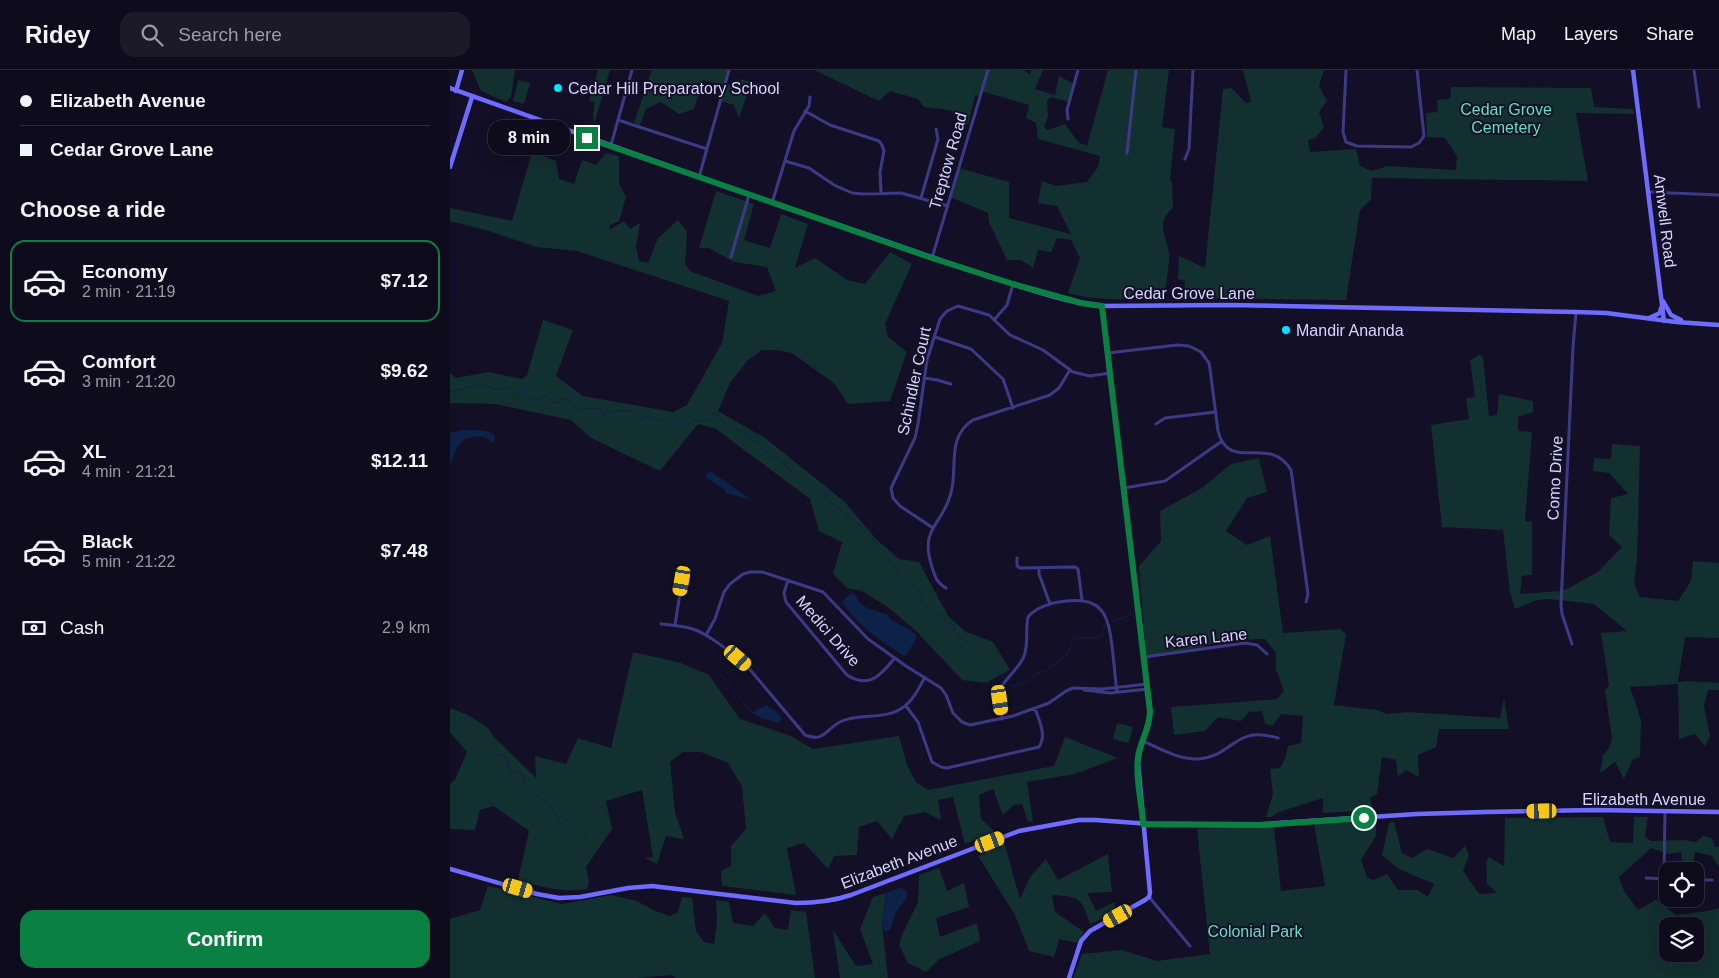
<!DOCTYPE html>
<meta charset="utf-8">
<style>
:root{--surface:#0e0b1c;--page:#1c1929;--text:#f1f3f6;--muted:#9b9ba3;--line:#2e2b3b;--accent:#0b8043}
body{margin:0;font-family:Arial,sans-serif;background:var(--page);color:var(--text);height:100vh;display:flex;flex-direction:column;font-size:19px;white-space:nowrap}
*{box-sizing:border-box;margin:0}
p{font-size:16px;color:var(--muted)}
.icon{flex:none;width:28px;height:28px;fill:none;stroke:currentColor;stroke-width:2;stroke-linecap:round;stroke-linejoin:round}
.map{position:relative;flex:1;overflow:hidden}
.panel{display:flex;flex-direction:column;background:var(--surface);width:450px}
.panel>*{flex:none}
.banner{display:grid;align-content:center;height:110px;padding:0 20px;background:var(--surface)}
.tools{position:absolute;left:1209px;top:792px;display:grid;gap:10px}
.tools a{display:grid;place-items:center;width:45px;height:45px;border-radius:10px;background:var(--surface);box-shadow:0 5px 20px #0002,0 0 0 1px var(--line);font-size:25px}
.end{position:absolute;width:22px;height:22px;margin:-11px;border:6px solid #0b8043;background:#fff;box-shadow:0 0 0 2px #fff}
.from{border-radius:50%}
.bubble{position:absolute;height:35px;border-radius:15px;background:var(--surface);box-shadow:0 5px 20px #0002,0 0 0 1px var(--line);font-size:16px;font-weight:800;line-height:35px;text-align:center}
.car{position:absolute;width:15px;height:30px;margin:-15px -8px;border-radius:6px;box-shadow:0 0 4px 1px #0007;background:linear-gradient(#f5c518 24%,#345 0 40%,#f5c518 0 76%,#345 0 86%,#f5c518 0)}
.banner b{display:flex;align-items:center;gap:18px;height:48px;font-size:19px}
.banner b+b{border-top:1px solid var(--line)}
.banner i{width:12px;height:12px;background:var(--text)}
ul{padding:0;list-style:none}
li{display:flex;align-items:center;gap:15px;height:82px;margin:0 10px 8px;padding:0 10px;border:2px solid transparent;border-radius:15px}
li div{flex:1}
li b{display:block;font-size:19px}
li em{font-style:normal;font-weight:800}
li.current{border-color:var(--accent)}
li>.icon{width:45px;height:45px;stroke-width:1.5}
h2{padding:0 20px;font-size:22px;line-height:60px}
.pay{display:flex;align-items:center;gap:12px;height:55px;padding:0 20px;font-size:19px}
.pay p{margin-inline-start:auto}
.cta{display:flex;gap:10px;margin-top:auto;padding:10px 20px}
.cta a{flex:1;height:58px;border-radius:15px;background:var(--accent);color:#fff;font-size:20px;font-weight:800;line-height:58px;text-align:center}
header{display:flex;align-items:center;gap:30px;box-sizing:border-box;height:70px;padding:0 25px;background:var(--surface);border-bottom:1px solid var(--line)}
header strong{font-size:24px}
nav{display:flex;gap:28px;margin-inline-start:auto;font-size:18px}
.search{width:350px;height:45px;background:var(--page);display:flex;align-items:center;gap:12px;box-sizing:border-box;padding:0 18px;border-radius:15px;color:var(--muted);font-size:19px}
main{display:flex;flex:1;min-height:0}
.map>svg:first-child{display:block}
.green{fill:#12302f;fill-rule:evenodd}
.water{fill:#0c2248}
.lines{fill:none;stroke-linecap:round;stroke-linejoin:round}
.stream{stroke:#0c2248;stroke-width:1}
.street{stroke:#3d3a85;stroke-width:3}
.secondary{stroke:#6f6bff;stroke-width:4.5}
.route{stroke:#0b8043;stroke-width:6}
.poi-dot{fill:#00e5ff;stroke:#130f26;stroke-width:2}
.labels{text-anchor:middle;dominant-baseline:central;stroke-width:4;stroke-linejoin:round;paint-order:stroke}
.poi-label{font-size:16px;fill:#d9d4ff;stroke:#130f26;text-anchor:start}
.park-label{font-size:16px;fill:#5fe0c0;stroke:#130f26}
.street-label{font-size:16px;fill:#d9d4ff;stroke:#130f26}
</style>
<header>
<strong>Ridey</strong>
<div class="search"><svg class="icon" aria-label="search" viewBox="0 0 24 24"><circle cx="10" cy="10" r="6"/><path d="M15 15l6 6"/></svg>Search here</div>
<nav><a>Map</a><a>Layers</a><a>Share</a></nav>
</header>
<main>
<section class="panel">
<div class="banner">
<b><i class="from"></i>Elizabeth Avenue</b>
<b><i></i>Cedar Grove Lane</b>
</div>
<h2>Choose a ride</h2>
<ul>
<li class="current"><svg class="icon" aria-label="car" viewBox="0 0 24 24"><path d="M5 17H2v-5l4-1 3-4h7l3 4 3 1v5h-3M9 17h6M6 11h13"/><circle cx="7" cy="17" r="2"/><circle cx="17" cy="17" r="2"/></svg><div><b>Economy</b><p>2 min · 21:19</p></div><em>$7.12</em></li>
<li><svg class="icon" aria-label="car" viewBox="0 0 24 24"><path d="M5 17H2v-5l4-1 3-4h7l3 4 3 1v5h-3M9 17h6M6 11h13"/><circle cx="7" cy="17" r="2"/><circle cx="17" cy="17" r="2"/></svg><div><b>Comfort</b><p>3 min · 21:20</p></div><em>$9.62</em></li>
<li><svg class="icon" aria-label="car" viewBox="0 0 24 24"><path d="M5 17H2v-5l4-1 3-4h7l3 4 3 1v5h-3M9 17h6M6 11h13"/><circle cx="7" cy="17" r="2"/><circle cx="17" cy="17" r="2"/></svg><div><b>XL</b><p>4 min · 21:21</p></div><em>$12.11</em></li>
<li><svg class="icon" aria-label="car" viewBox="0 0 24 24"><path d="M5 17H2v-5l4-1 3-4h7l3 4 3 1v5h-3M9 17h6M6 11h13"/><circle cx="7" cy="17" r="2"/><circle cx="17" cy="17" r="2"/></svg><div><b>Black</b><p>5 min · 21:22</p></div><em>$7.48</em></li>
</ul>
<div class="pay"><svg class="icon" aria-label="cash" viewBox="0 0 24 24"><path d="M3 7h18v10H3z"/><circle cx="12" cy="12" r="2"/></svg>Cash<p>2.9 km</p></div>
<div class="cta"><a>Confirm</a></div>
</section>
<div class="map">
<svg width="1269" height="908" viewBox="0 0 1269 908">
<rect width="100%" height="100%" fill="#130f26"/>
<path class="green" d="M22,0h43l-4,27 -5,5 -25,-11z
M148,0h12l-16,54 -1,-9 2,-13 -6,-1z
M202,0h77l-4,13 12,4 4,-8 10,3 -12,36 -5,-13 -14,-4 4,-16 -21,-5 -9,29 -15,5 -18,-12 -15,7 -6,16 -6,-2z
M364,0h209l7,4 1,-4h12l-8,19 20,6 4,-19 15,8 -5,18 -18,-5 -4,4 1,16 -4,9 3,4 18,-6 13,18 9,4 21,-76h61l-7,57 13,2 -5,52h2l1,27c-19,16 -5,28 -4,47 0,14 -3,29 -5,44 -32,0 -65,3 -96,-6l12,-35 -9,-18 -14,-2 -6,14 -13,-2 -5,18 -12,-8h-14l-18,-38 -1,-9 -38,-16 9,-29 50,14v36l62,16 -14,-28 -19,-3 4,-22 14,5 31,-4 11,-15 2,-11 -62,-17 -2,-16 -10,-5 3,-13 -48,-14 -1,5 -5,-1 -7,30 -18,-15 -26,-3 -6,-8 -28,-8 -11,10z
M793,0h81l-5,16 8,15 -8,11 5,15 -8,11 -8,2 2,12 46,-3 4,17 12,5 15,-5 69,4 1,-14 -12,-18 -18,-1 -1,-24 12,-1 -1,-12 13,-1 1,-12 140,1 3,19 39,2 1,5 -58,-1 12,68 -216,-3 -1,21 -11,11 -14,90 -163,-2 2,-17 -7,-2 1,-23 26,12 18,-179 9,-1 14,15 5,-1z
M68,10l12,3 -6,21 -11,-3z
M82,82l24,9 3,18 15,5 8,-24 14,5 10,-12 13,3v27l7,14 -7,24 -9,4 -1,5 15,-9 6,8 10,-6 -4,24 3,14 9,2 10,-25 20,-18 9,11 -2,32 5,8 68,25 18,-5 -9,-24 -33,-5 -25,-14h-10l17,-57 38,13 -10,36 26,8 11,-34 27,10 -13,44 20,-10 32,22 18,4 25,-32 22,12 -27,60 3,13 19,15 -17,49 -42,3 -13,-20 -43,-31 -16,-3h-14l-14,10 -18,23 -12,28 47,27 80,64 31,37 23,20 20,3 29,54 18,16 27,10 17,28 -24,13 -24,-3 -47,-50 -27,-23 -26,-16 -15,-3 -14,-14 9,-32 -23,-11 -9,-32 -94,-70 -18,-5 -38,47 -69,-33 -20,-18 -76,-16 -45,-1v-30l6,5 33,-6 33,7 5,-4 16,-55 30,10 -17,46 27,20 90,16 14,-7 35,-62 7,-42 -152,-50 -41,-4 -47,-16 -39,-10v-13l62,13z
M1028,284l5,3 6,59 8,-1 2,-21 34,7v11l-15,5v14l14,1 -7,89 7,1v53l-10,1 -2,18 41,-3 8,-3 30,-17 23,-24 -13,-12 2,-37 17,-4 -19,-21 -16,-2 1,-13 17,1 1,-15 28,2 -3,113 -3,25 6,13 38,4 13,-20 2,-20 26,2v75l-34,-1 -7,45 9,-1 32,2v7h-11l-4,16 6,30 -5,10 -10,-12 -16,5 -1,-55 -48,3 11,33 -1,37 -7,2 -9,20 -9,-17 -15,11 3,-18 6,-7 3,-9 -7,-48 4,-6 -8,-52 26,-2 -33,-27 -45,-5 -12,1 -22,9 -5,-17 -7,-62 -61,-3 -11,-102 38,-6 -3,-21 9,-1 -5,-37 8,-4z
M809,388l8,34 -20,6 -21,33 21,14 23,-9 13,97 57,-4 6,5 -12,71 43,5 10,4 21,-2 92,6 4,-20 5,31h-70l-3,18 -18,8 1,22 -13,-7 -8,6 -2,-16 -14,-3 -5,37 -7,4 3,12 -50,3v-15l-44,14 -8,5h-5l7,-23 -3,-25 10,-1 5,-9 3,-13 13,-3 2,-27 -22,-2 -8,11 -8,-1 -3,-13 -13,1 -8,9 -23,-4 -13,14 -31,4 -3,-28 106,-8 7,-8 -8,-21v-17l-11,-14 -42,1 -21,7 -56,9 -7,-90 22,-25 -1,-30 42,-23 29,-24z
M183,582l48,11 28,12 31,44 51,17 22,13 86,-13 8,29 9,17 12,8 126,-24 11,-29 53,21 -43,16 -48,8 6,39 -5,1 -6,-18 -9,1 -10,10 -10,-26 -14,6 2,24 14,13 -30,12 -12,-47 -15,3 3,20 -16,-8 -21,4 -12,23 -15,-18 -18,6 -2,28 -23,1 -6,13 -24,-26 -17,5 9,47 -74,-9 -1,-15 10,-5v-20l15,-17 -4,-43 -14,-23 -27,-11h-18l-13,10 5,50 9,27 -18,-3 -9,28 -12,-6 8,-1 -11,-67 -36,11 6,28 -26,38 3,15 -2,7c-24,4 -46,-2 -69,-9l11,-49 -35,-25 -14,4 -5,20 -25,-1v-45l5,-4 12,-28 -17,-20v-24l16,6 21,13 6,9 43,42 -1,-22 31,8 12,-26 33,10z
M667,653l16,4 -4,16 -16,-4z
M1153,747l7,25 23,1 1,-26h14l-3,19 6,5 33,-1 12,2 7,-6 9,2 3,9h4v20l-7,-11 -17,-4 -3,19h-10l-1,-19 -12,2 -18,-6 -32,29 5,14 14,19 18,-10 20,15 32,-4 11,-3v70h-646l9,-24 40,-4 35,11 53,-7 -13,-125 77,-2 7,64 44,-5 -11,-62 31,-3 31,3v12l-15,24 6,17 6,3 14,-6 11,16h20l10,7 6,-13 -35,-15 -17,-14 7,-32 5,-1 8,31 10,5 15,-9 26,9 12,-12 4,9 -6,16 16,23 18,-1 -10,-9 -1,-21 3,-6 15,9 1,-48zM1218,856h27v28h-27z
M554,772l16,57 10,-22 16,-18 12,21 50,-26 4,38 -25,1 9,18 19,-9v11l-25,11c-9,-27 -10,-27 -38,-29l3,17 29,20 -7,11 -18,-4 -5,18 -25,-6 -14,-36 -37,-59z
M489,798l8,23 17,-8 5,24 -33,11 4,19 37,-14 3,18 -42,19 -12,12 -18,-9 -9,-18 3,-10 16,-33 1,-27z
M38,816l74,18 49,-9 26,6 16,9 17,6 8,-4 4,-15 10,1 4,33 8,11 10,2 3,-22 -1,-22 13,2 4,21 20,3 12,-13 10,15 13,2 3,-20 15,2 9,66h-139l-4,-3 -35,3h-187v-59l30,-9z
M436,823l-4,31 6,54h-48l-7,-48 23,36 17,-2 -13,-35 13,-32z"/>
<path class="water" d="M12,360c11,0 24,-1 33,5l-1,8c-4,-2 -7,-5 -11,-6 -19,-3 -29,9 -31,26l-2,1v-31z
M260,401l42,29 -26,-7 -3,-5 -18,-11z
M401,523l4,2 5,8 5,4 23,8 2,4 20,11 7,6 -9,17 -4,3c-22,-14 -47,-31 -62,-54z
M316,635l10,6 6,8 -3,4 -15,-4 -13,-6z
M448,818c5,0 7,1 9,5l-1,6 -10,13 -6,18 -6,1 -2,-7 4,-31z"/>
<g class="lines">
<path class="stream" d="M0,322l26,-7h8l13,5 11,-3 7,3 1,7 2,1 2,-2v-6h2l10,10h5l6,-4h5l5,6 4,1c9,-8 10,-3 18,3 2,2 5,3 8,4l4,-2 14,1 2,6 16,-4h12l5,7 5,2 8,-4 18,6
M226,354h14l5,-4 7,2 3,-3 6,2 2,-7h5c5,11 20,17 32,21l1,5 10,4 2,7 8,1 2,2 -2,4 10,1 6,9 41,31 32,27 15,15 21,27 2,7 25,19 -3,6c7,11 15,12 25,18l1,5 8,2 1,7 50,47
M662,551l11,-3 10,-5
M269,603l33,39
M560,614l3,3 6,-4 3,3 16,-13 7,-2 22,-16 6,-16c11,-3 20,1 29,-4l3,-12
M0,651l18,13
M25,669l18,15 10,1 11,18 7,1 11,18 18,13 9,13 3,-1 10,7 13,12"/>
<path class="street" d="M896,0l-3,62 3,10 11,4 54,1 8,-4 5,-7 -7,-66
M1244,0l5,37
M355,41l25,14 49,16 3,4 2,6 -4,21 1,21
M618,49l-1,-9 11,-40
M168,50l89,29
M161,75l21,-75
M677,83l9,-83
M735,89l4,-10 4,-79
M335,91l24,7 25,17 18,8 11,1 38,-1 47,13
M249,107l30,-107
M1198,122l71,3
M471,128l17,-59 -2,-10
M322,133l22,-72 15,-25 1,-9
M281,187l18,-62
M482,188l56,-188
M544,250l13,-15 6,-21
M485,267l36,12 32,30 10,29
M658,283l69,-8 12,1 12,6 8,11 1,6 8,62c11,43 51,2 73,39l17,124 -2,8
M474,308l13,2 14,4
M706,354l9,-6 51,-6
M674,418l41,-7 57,-40
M483,458l-33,-22 -7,-8 -2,-10 24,-50 3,-14 9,-64 13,-41 7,-8 11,-5 31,9 21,20 33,15 30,22 17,4 20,-3
M567,488v8l3,2 55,-1 3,2 4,31
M589,499v5l11,30
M338,510l-4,13 2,9 61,73c22,14 33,1 47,-16
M496,518c-9,-5 -11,-11 -14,-21 -13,-40 10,-40 19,-74 7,-25 -5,-56 22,-73l77,-25 9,-7 11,-18
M211,554c11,1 22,2 32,5 19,7 38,24 54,37l58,69c20,8 21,-7 37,-14 19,-8 43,-1 60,-13 11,-7 17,-20 23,-31
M225,555l7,-44 4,-6
M256,565l9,-16 9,-27 6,-8 13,-10 7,-2h12l61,20 45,47 38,27 35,22 5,7 7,18 9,9 8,3 43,-9 36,-13 17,-12 7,-3 30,1 44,-5
M1122,574l-10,-30 -1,-10 12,-257 3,-35
M694,587l101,-14 12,2 10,9
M634,620l26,3 37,-4
M456,636l12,16 14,40 9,5 6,1 92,-21c8,-12 0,-26 -4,-39
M552,649c-1,-8 -3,-16 -3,-24 2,-15 20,-25 25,-39 5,-13 1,-26 4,-39 8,-10 25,-15 38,-16 37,-4 42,14 46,45 2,16 3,31 5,46
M693,671c17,8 37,19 56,18 35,-3 34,-34 79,-21
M1196,808l22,1
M1214,808l1,-67
M1245,810h17
M699,827l41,49"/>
<path class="secondary" d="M1183,0l31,251
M0,18l331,118c70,22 139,48 210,71 34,11 76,26 111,29l127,-1 347,7 30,1 70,9 43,3
M6,21l6,-21
M0,97l22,-70
M1213,231l8,14 10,5
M1199,248l11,-5 1,-5
M0,799l87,25 22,4 21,-1 48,-9 24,-2 144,17c19,0 37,-2 55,-8l168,-64 60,-11h16l70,5h83l169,-11 68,-2 110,-2 124,2
M619,908l12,-37 9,-10 55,-31 4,-3 1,-4 -12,-130c1,-20 13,-33 12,-55l-48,-402"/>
</g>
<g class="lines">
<path class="route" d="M137,68l345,120 81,26 68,19 21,3 48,406c-1,19 -10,29 -12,45 -3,22 4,45 5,67l121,1 100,-7"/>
</g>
<g class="poi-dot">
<circle cx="108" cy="18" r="5"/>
<circle cx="836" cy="260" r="5"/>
</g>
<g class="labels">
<g class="poi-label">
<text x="118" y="18">Cedar Hill Preparatory School</text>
<text x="846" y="260">Mandir Ananda</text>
</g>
<g class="park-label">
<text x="1056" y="39">Cedar Grove<tspan x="1056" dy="18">Cemetery</tspan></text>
<text x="805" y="861">Colonial Park</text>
</g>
<g class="street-label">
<text transform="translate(498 91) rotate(-74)">Treptow Road</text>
<text transform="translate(1215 151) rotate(83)">Amwell Road</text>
<text x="739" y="223">Cedar Grove Lane</text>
<text transform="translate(464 311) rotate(-78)">Schindler Court</text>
<text transform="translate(1105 408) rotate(-87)">Como Drive</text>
<text transform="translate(378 561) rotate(49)">Medici Drive</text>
<text transform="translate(756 568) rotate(-6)">Karen Lane</text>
<text x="1194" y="729">Elizabeth Avenue</text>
<text transform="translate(449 792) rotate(-21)">Elizabeth Avenue</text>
</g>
</g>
</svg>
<div class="tools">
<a><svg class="icon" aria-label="locate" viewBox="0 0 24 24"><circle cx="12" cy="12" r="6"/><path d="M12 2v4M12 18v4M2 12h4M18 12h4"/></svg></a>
<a><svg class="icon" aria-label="layers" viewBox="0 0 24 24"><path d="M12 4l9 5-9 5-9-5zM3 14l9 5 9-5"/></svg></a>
</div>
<i class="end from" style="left:914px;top:748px"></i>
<i class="end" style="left:137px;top:68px"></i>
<div class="bubble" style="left:38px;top:50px;width:82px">8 min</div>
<i class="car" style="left:232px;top:511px;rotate:190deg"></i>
<i class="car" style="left:288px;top:588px;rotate:131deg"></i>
<i class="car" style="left:550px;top:630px;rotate:172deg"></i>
<i class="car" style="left:1092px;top:741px;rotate:269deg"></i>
<i class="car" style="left:540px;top:772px;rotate:69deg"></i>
<i class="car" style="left:68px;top:818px;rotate:106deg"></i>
<i class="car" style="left:668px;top:846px;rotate:241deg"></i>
</div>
</main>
